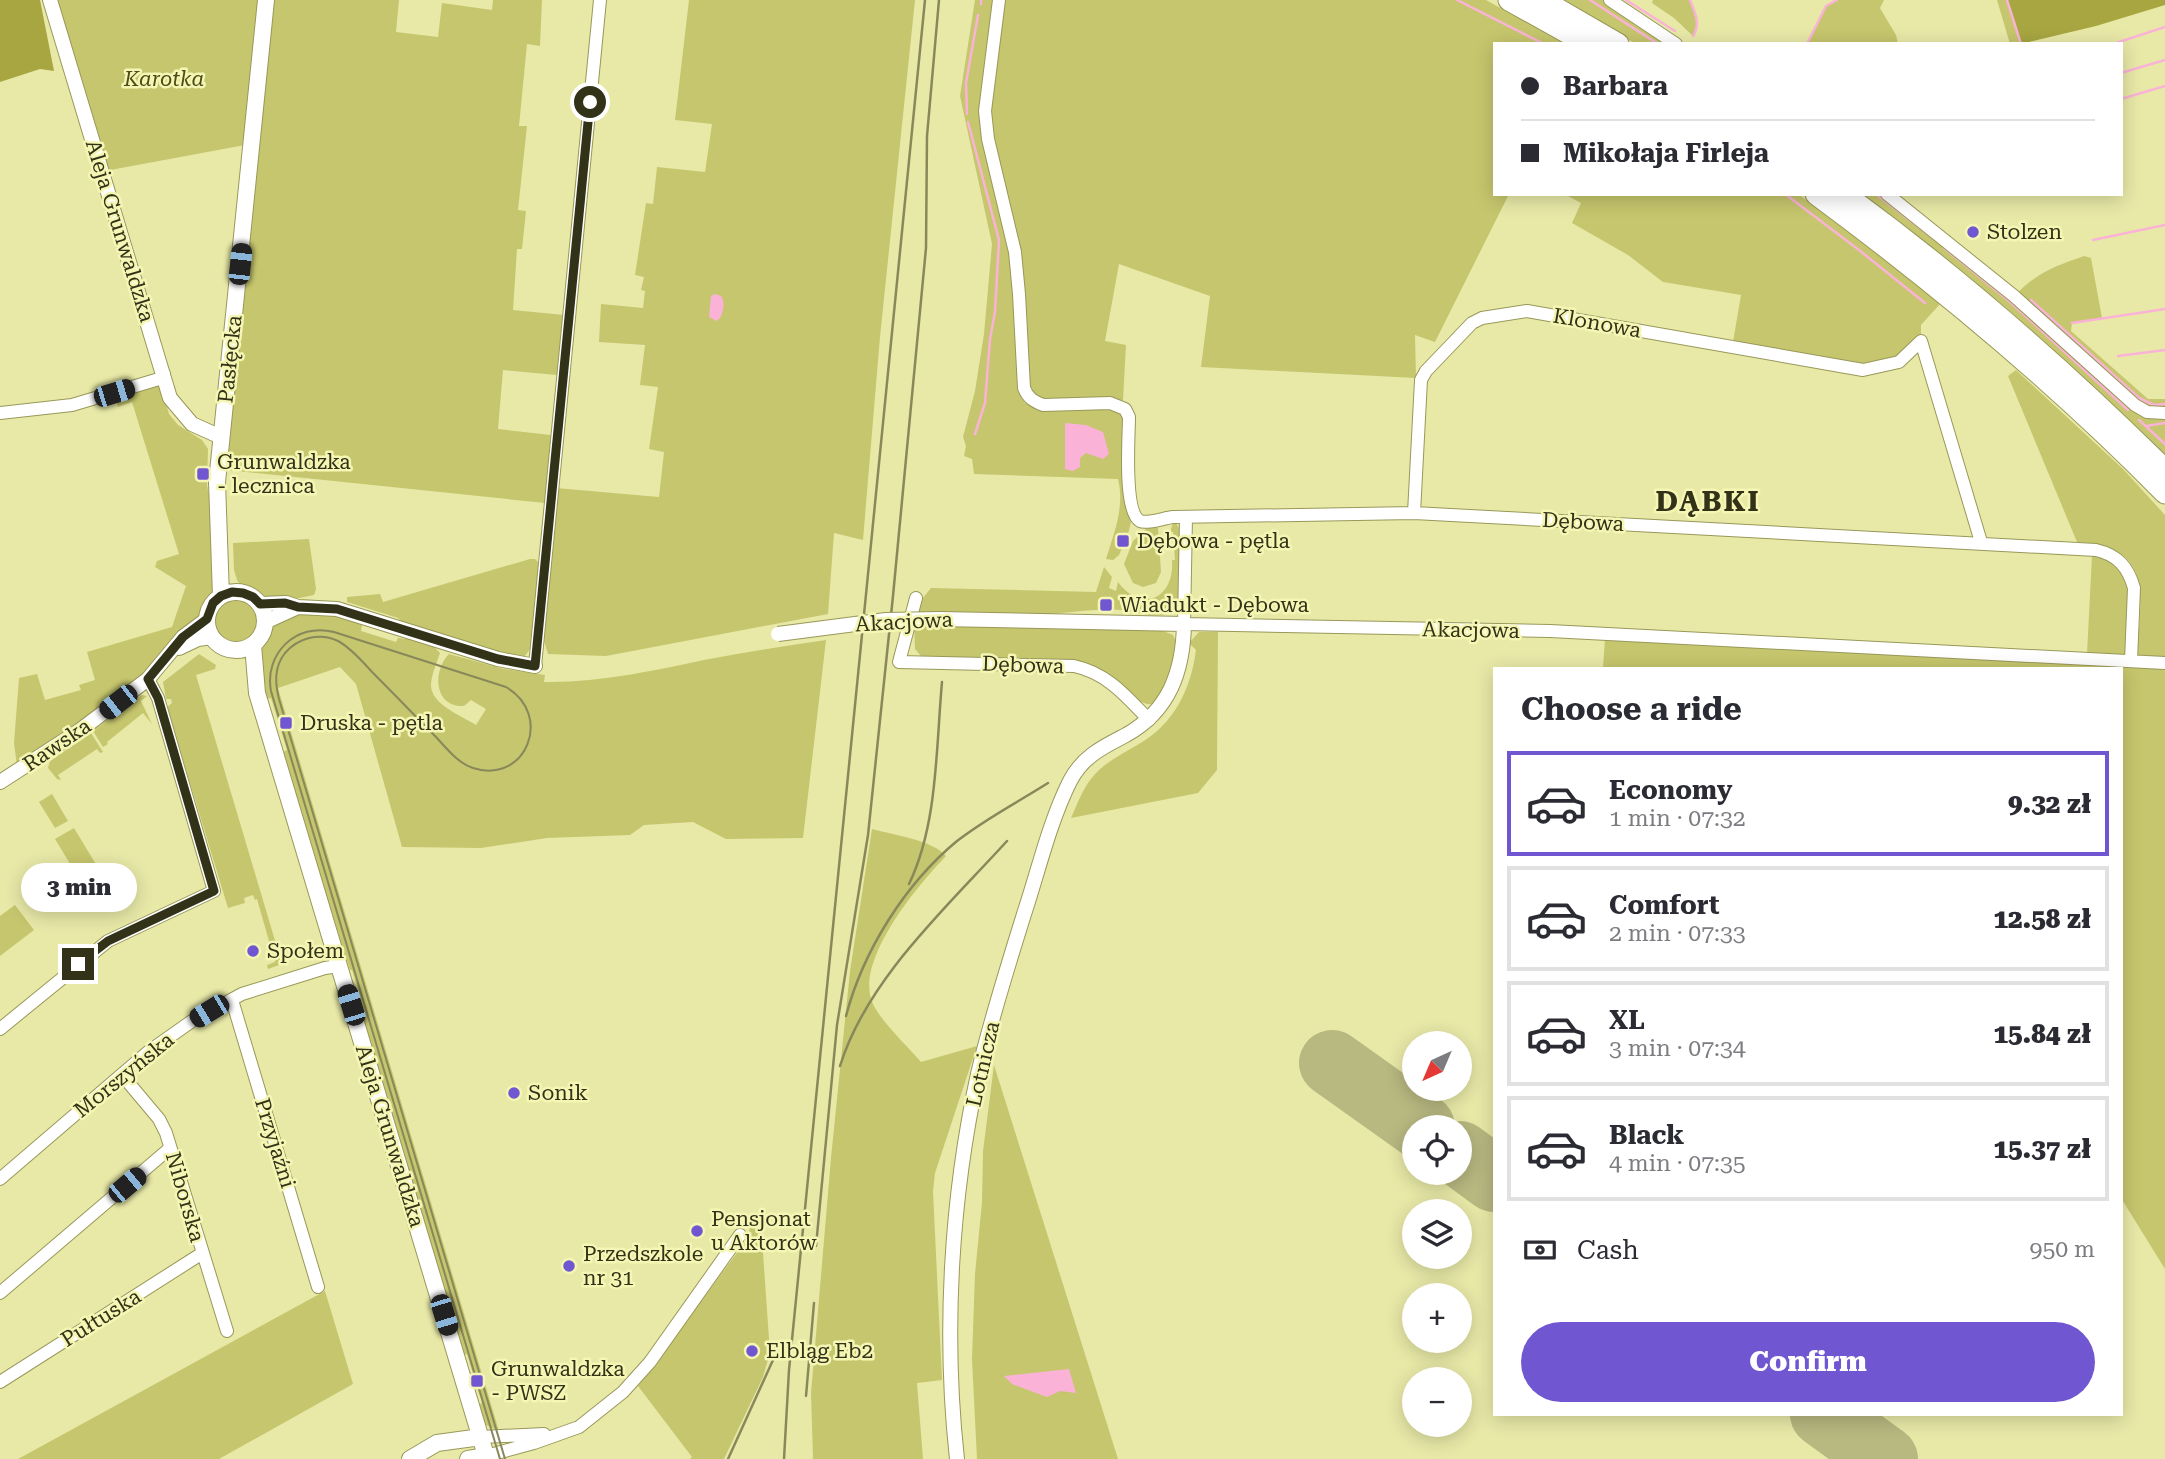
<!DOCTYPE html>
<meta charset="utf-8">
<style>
:root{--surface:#fff;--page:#f2f2f3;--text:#2b2b33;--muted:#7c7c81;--line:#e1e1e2;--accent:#7056d0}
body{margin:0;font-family:"Roboto Serif",serif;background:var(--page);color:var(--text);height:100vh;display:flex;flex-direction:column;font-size:26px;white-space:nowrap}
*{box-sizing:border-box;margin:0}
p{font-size:23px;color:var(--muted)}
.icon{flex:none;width:38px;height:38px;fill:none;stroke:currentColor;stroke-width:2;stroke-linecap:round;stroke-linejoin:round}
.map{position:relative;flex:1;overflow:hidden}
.sheet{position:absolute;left:1493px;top:667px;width:630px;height:749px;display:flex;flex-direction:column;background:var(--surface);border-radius:0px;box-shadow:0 4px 18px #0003}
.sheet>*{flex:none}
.banner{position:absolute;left:1493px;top:42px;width:630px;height:154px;border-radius:0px;box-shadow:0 4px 18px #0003;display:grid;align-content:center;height:154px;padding:0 28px;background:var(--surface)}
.needle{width:46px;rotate:224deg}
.fabs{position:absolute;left:1402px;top:1031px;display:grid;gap:14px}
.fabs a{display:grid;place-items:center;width:70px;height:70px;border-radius:50%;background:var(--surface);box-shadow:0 4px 18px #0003;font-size:35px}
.end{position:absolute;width:32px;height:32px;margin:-16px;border:9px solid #323218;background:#fff;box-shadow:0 0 0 4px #fff}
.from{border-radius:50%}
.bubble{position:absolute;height:49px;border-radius:24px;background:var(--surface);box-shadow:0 4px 18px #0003;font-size:23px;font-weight:800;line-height:49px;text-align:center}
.car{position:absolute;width:21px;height:42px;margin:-21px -10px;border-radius:9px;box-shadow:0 0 5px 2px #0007;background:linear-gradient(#222 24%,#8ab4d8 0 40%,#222 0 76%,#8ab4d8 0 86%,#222 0)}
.banner b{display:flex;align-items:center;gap:24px;height:66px;font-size:26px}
.banner b+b{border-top:2px solid var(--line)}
.banner i{width:18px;height:18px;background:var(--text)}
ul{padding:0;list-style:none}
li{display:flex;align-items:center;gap:21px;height:105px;margin:0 14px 10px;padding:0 14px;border:4px solid var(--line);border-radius:0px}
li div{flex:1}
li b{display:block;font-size:26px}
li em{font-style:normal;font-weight:800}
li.on{border-color:var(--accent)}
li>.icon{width:63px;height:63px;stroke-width:1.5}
h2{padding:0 28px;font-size:32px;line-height:84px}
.pay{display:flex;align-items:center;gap:18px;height:77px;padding:0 28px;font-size:26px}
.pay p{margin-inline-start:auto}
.button{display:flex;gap:14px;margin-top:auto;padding:14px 28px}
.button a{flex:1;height:80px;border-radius:42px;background:var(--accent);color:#fff;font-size:28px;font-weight:800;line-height:80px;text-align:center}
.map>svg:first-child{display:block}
.green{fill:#c6c66e}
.forest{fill:#a7a641}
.water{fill:#fab3d6}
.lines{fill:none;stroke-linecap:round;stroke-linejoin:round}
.stream{stroke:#fab3d6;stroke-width:2.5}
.runway{stroke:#b8b881;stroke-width:66}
.minor-casing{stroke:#989859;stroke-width:14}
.tertiary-casing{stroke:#989859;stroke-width:16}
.secondary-casing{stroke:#989859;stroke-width:18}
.motorway-casing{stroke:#989859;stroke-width:23}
.minor{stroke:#fff;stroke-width:12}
.tertiary{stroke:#fff;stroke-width:14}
.secondary{stroke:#fff;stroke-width:16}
.motorway{stroke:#fff;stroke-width:21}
.tram{stroke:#88885b;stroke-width:2}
.rail{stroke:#88885b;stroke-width:2.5}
.tertiary-bridge-casing{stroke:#989859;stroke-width:16;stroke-linecap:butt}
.tertiary-bridge{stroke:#fff;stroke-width:14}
.route{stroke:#323218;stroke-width:9}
.poi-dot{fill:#7056d0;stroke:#f5f6b4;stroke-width:2.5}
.labels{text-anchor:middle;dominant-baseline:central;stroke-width:5;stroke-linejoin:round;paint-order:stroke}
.park-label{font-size:21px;font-style:italic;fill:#4d4c17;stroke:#f5f6b4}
.street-label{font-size:21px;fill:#323218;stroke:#f5f6b4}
.poi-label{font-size:21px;fill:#323218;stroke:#f5f6b4;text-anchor:start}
.district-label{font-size:28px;font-weight:bold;letter-spacing:2px;fill:#323218;stroke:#f5f6b4}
</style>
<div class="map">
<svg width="2165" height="1459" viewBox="0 0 2165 1459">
<rect width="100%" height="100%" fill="#e8e9a7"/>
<path class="green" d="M55,0h205l-15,145 -140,26z
M271,0h128l-3,32 42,5 4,-34 50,7 1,-10h49l-2,46 -13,-2 -8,82h8l-9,84 8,1 -4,38h-5l-4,61 51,5 -7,60 -54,-5 -5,59 53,6 -6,68 -318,-33z
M689,0h226l-35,337 -17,203 -29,-7 -6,81 -222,42 -58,-2 -4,-13 12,-153 103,9 5,-45 -15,-3 9,-62 -18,-2 5,-40 -46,-3 2,-38 42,4 2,-17 -4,-1 3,-13 -9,-2 11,-72 7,1 4,-37 48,5 7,-48 -37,-4z
M975,0h20l-15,115 31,139 9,139 5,10 10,6h78l10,7 4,84 4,22 -3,12 -9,21 -6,5 -7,-1c8,-26 19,-52 12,-80l-144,-5 -2,-15 -8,-3 2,-10 -3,-9 12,-46 9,-57 8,-90 -32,-148z
M1004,0h482l79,44h-71v150h15l-74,148 -20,-7 1,43 -215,-11 9,-71 -91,-32 -14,77 21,4 -3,55 -81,1 -12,-10 -39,-277v-30z
M1562,0h48l66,44h-40z
M1653,0h37c5,13 11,24 3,36l-19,-18 -22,-15z
M1838,0h46l-4,8 16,27 2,9h-91l19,-38z
M1997,0h10l14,44h-11z
M1564,194h234l85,63 57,47 -19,21v16l-24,16 -35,8 -129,-23 8,-47 -78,-13 -35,-27 -56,-32 9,-20z
M1862,194h25l127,102c24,-24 39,-29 70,-40l7,2 11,60 -30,5 -1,8 77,68h17v57l-152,-140 -48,-41z
M2016,370l107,99 42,46v143l-28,-1c3,-59 19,-111 -60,-115l-69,-166z
M159,379l10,35 9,11 24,15 6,9 -1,36 3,16 5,94 -9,11 -3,10 -58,58 -53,42 -75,50 -3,-23 5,-65 18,-4 8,26 36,-10 -2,-5 16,-5 -8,-28 85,-25 14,-41 -31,-19 2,-6 22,-7 -47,-152 -14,5 -4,-14z
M1173,523h3l4,7c0,16 4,68 -7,79 -13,13 -36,2 -52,1 -28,-2 -57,4 -86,5 -39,1 -79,-1 -118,-1l5,-15 9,-11 165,4 8,-25 8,10 -3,11 7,3 2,-9c24,32 57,16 54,-22h3l-2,-28h-3z
M1149,526l9,2 3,44 -5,11 -13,4 -10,-4 -9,-19 9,-23z
M309,539l7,50 -2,6 -29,6 -26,-3 -17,-11 -5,-7 -3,-10 -1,-27z
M2092,555l24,8 13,20 -2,73 -40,-2z
M530,559h5l5,5 -8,82 -7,10 -24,-4 -97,-28 -6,-6 -51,-16v-5l33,-3 3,8z
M214 621a22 22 0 1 1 44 0a22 22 0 1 1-44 0Z
M306,613l39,4 17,8 -1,6 35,11 2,-4c14,2 33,2 42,15 -3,10 -9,22 -9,33 1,19 31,30 45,39l10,-16 -15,-9 -7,6c-30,2 -32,-35 -15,-52l55,15 41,6 -1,7c54,1 108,-11 160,-22 41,-8 81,-14 122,-20l-23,198 -77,1 -33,-17 -49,3 -14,10 -83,3 -66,10 -79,-1 -46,-163 -16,-17 -62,21 221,743 -15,-7 -6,-19 4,-2 -15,-49 -4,1 -104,-352v-3l2,-1 -9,-29h-2l-69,-217 6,-3 -16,-52 -6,1c-6,-46 -18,-75 41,-86z
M914,625l249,6 10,4 4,9 -10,43 -14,17c-17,3 -36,-26 -53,-35l-179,-13 -6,-7z
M1199,632h19l-1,138 -19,23 -127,25c6,-13 11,-28 20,-39 13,-17 30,-24 48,-35 35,-20 52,-55 57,-94l-7,-7z
M1605,638l560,29v602l-44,-71v-530h-518z
M199,654l17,11 -1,4 -19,6 86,289 -14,5 -1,-4 8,-3 -18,-63 -2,1 -2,-5 -9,3 1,5 -17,5 -61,-201 5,-4 -1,-4h-5l-3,-17z
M142,695l5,1 -6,5 11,23 -9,-11 -36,29 1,2 -5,3 -10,-16z
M91,733l12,19 -3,1 -3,-4 -39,26 3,5 -4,-1 -9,-11 2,-7z
M52,794l16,27 -13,7 -16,-26z
M74,828l23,38 -19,11 -23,-38z
M872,829c21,6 61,11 74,27 -28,29 -93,106 -73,148 7,16 35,43 48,58l56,-16 -42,127 -2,18 9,189 -25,3 6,76h-110l-2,-66 20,-235 19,-187z
M15,905l19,25 -34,26v-40z
M994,1065l124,394h-141l-5,-100 3,-85 7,-72 1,-51z
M761,1224l9,129 -7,24 -39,82h-34l2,-2 -54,-71 110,-148 2,-12z
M325,1291l28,93 -134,75h-201z"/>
<path class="forest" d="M0,0h40l14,71 -14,-2 -40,13z
M2007,0h158v5l-69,21 -67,16v2h-8z"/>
<path class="water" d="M715,294l6,2c5,6 2,21 -4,25l-8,-4 2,-21z
M1065,423l21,2 17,7 6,22 -6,5 -17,-6 -6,5v9l-7,4 -8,-2z
M1069,1369l7,24 -16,-2 -13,6 -35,-13 -8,-8z"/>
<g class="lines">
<path class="stream" d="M1457,0l87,44
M1590,0l68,44
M1626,0l49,31
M1690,0c5,13 11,24 3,36
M2007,0l14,44
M981,4v-4
M1807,44l19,-38 11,-6
M2113,44l52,-17
M2121,73l44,-13
M2121,99l44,-13
M967,114l-1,-31 12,-68
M968,122l31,118 -4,72 -5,27 -5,64 -10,31
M1785,194l74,56 66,53
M1876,194l58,45
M2093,240l72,-15
M1944,248l65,53 119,109
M2031,300l108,98 15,7 11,-1
M2072,323l93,-14
M2118,356l47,-6
M2139,420l26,24
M2146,426l19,-3"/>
<path class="runway" d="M1332,1063l90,64
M1460,1154l34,25
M1823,1414l62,45"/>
<g class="minor-casing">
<path id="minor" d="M999,0l-14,111 3,28 27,113 4,42 5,94c4,10 9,13 19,17l67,-2 15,6 4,8c0,19 -6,94 11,104 7,3 24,-3 33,-4l241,-4 682,37c22,5 32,17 38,38l-3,73
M1610,0l66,44
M1887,194l127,102 121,109 12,7 18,1
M0,413l72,-8 87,-26 5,-5
M1414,513l7,-133 5,-9 46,-48 10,-5 45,-7 336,59 36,-8 22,-21 60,201
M1186,517l-2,107 366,7 615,32
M916,598l-17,64 175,4c33,7 52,30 75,54
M535,666l65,-666
M232,1000l86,287
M0,1029l108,-88 106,-50 -56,-193 -10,-19
M122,1075l37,44 7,14 61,198
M0,1179l148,-127 44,-31 50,-27 83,-26 14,-2
M0,1293l169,-144
M0,1382l201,-128
M481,1437l63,-3
M486,1456l48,-13 45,-16 44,-35 27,-30 90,-127"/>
</g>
<g class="tertiary-casing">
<path id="tertiary" d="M50,0l120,398 22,26 29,13
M260,604l26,-1 12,4 39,2 161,50 37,7
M939,619l245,5c-1,48 -15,87 -58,111 -23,12 -43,21 -56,46 -20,40 -31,87 -45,130 -17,54 -34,108 -47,163 -27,124 -35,258 -21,385
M265,622l33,-15
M179,648l19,-9 14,-2
M0,782l79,-51 69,-52 35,-42 24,-18"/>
</g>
<g class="secondary-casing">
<path id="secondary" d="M207 621a29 29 0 1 1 58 0a29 29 0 1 1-58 0Z
M221,596l-4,-114 49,-482
M253,645l4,48 230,766
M410,1459l27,-16 44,-6
M468,1459l18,-3"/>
</g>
<g class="motorway-casing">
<path id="motorway" d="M1509,0l79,44
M1542,0l76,44
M1816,194c123,91 241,189 349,299
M1844,194c114,83 221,177 321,276"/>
</g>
<use href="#minor" class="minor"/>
<use href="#tertiary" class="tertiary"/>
<use href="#secondary" class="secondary"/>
<use href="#motorway" class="motorway"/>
<path class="tram" d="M500,1459l-229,-768c-7,-37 25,-69 63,-59l172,55c48,28 20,98 -33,81 -14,-4 -26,-19 -36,-30 -20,-20 -40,-41 -60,-61 -12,-12 -24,-28 -39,-36 -19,-9 -40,-3 -53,12 -11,14 -10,30 -6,46l226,760"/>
<path class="rail" d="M909,884c29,-60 27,-137 33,-202
M846,1016c17,-65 59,-132 111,-175 28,-22 61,-39 91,-58
M840,1066c27,-87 107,-159 167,-225
M816,1246l21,-221 31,-190 25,-239 33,-348 1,-112 12,-136
M806,1396l8,-93
M728,1459l45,-99
M784,1459l5,-89 136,-1370"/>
<g class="tertiary-bridge-casing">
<path id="tertiary-bridge" d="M778,634l108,-14 53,-1"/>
</g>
<use href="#tertiary-bridge" class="tertiary-bridge"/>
</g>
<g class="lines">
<path class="route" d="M78,964l30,-23 106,-50 -56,-193 -10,-19 35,-42 24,-18 6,-16 8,-7 11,-4 11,1 10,4 7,7 25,-1 13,4 39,2 161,50 37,7 55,-564"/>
</g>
<g class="poi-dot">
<circle cx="1973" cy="232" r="7"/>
<rect x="196" y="467" width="14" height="14" rx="3.5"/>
<rect x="1116" y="534" width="14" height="14" rx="3.5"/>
<rect x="1099" y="598" width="14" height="14" rx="3.5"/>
<rect x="279" y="716" width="14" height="14" rx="3.5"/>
<circle cx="253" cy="951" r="7"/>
<circle cx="514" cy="1093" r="7"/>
<circle cx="697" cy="1231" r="7"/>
<circle cx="569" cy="1266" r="7"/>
<circle cx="752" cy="1351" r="7"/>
<rect x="470" y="1374" width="14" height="14" rx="3.5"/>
</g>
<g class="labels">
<g class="park-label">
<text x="164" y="79">Karotka</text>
</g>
<g class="street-label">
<text transform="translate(120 231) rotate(73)">Aleja Grunwaldzka</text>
<text transform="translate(1597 323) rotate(10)">Klonowa</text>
<text transform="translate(230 359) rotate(-84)">Pasłęcka</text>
<text transform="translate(1583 522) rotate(3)">Dębowa</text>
<text transform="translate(904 622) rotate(-3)">Akacjowa</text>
<text transform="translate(1471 630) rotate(1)">Akacjowa</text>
<text transform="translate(1023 665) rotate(2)">Dębowa</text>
<text transform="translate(57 745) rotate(-34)">Rawska</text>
<text transform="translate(983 1064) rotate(-77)">Lotnicza</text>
<text transform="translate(124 1075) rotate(-39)">Morszyńska</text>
<text transform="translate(390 1136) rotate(73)">Aleja Grunwaldzka</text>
<text transform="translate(275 1143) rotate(73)">Przyjaźni</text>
<text transform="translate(185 1197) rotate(74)">Niborska</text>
<text transform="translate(101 1318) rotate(-32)">Pułtuska</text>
</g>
<g class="poi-label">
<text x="1987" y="232">Stolzen</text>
<text x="217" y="462">Grunwaldzka<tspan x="217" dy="24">- lecznica</tspan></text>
<text x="1137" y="541">Dębowa - pętla</text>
<text x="1120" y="605">Wiadukt - Dębowa</text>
<text x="300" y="723">Druska - pętla</text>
<text x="267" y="951">Społem</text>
<text x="528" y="1093">Sonik</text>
<text x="711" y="1219">Pensjonat<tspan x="711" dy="24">u Aktorów</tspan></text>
<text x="583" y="1254">Przedszkole<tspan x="583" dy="24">nr 31</tspan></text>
<text x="766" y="1351">Elbląg Eb2</text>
<text x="491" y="1369">Grunwaldzka<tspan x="491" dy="24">- PWSZ</tspan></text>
</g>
<g class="district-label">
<text x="1708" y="501">DĄBKI</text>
</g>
</g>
</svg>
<div class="fabs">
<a><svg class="needle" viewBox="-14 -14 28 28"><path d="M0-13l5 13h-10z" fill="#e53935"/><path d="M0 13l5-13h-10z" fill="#7c7c81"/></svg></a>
<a><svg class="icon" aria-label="locate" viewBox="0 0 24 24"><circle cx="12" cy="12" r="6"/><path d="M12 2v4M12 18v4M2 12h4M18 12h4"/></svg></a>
<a><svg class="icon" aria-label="layers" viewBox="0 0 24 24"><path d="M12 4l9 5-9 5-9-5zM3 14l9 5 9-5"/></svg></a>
<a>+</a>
<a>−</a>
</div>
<i class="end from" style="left:590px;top:102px"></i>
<i class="end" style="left:78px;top:964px"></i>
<div class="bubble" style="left:21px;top:863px;width:116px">3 min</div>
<i class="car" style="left:240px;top:264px;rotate:6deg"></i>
<i class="car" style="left:114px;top:393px;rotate:73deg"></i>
<i class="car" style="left:118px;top:702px;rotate:232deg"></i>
<i class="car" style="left:351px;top:1005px;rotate:343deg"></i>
<i class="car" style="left:209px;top:1011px;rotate:239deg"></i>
<i class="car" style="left:127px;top:1185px;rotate:50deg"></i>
<i class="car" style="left:444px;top:1315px;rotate:163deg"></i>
<div class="banner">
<b><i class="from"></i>Barbara</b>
<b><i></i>Mikołaja Firleja</b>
</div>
<section class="sheet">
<h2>Choose a ride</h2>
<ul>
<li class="on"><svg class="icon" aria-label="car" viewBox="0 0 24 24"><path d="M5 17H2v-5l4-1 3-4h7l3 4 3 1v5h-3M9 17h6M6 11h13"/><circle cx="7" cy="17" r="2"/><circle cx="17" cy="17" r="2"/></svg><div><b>Economy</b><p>1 min · 07:32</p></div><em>9.32 zł</em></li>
<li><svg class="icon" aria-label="car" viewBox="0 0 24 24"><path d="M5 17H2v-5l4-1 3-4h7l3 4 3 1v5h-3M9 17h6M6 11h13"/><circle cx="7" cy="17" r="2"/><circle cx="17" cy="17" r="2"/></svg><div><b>Comfort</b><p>2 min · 07:33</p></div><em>12.58 zł</em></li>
<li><svg class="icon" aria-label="car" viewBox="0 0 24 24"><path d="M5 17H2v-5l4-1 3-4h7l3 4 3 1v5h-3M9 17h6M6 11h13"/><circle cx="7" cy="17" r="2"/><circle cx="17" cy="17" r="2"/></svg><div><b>XL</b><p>3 min · 07:34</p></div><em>15.84 zł</em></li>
<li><svg class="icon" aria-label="car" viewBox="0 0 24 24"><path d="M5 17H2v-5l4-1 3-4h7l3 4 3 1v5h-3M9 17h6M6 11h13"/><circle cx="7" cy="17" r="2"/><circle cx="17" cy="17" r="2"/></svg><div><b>Black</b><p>4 min · 07:35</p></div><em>15.37 zł</em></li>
</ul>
<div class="pay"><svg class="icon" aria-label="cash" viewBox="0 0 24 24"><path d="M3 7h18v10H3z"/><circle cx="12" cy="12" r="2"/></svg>Cash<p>950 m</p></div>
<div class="button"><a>Confirm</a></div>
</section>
</div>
